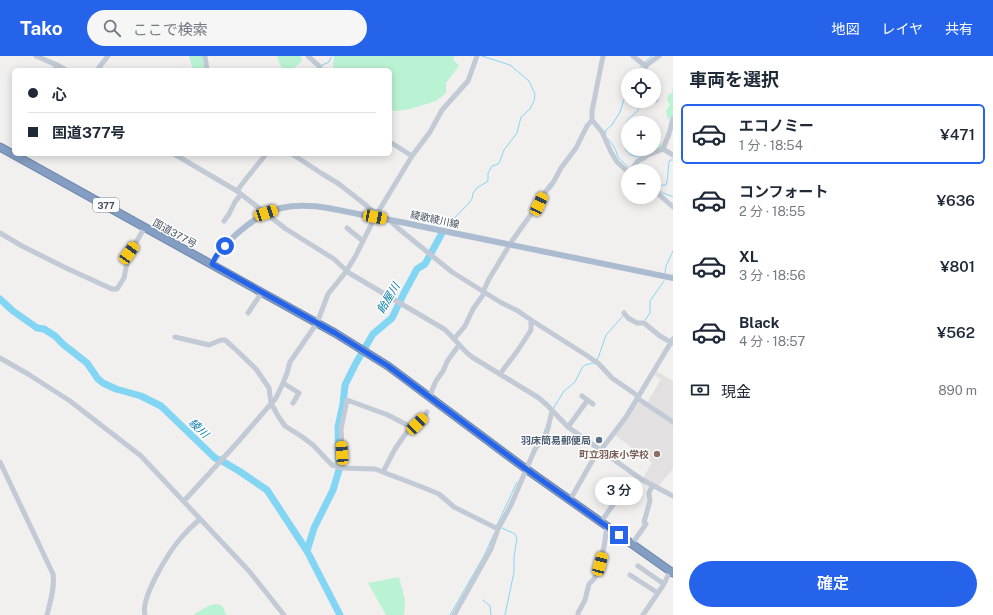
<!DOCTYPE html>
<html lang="ja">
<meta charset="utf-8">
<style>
:root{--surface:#fff;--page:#f6f6f7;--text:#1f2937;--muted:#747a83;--line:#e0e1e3;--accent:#2563eb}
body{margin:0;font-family:"Public Sans","Noto Sans JP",sans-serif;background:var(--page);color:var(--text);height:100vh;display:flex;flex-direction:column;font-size:15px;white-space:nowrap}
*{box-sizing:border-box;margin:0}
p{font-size:13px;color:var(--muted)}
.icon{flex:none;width:22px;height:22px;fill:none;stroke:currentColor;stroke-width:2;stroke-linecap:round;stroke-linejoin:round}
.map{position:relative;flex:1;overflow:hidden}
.panel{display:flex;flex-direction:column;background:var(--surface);width:320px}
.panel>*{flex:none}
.guide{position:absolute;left:12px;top:12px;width:380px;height:88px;border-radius:6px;box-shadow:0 2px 10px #0003;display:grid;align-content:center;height:88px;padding:0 16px;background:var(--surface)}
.fabs{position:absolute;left:621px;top:12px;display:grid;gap:8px}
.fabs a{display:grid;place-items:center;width:40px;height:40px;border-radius:50%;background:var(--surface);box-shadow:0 2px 10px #0003;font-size:20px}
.end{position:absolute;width:18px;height:18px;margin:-9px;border:5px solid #2563eb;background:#fff;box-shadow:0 0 0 2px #fff}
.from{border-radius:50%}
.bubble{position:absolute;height:28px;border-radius:14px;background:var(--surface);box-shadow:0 2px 10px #0003;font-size:13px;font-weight:600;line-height:28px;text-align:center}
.car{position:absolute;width:12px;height:24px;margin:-12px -6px;border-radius:5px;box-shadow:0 0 3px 1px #0007;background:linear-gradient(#f5c518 24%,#345 0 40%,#f5c518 0 76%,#345 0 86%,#f5c518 0)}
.guide b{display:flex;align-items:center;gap:14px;height:38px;font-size:15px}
.guide b+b{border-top:1px solid var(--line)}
.guide i{width:10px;height:10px;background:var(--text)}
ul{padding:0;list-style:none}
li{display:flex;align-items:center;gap:12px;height:60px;margin:0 8px 6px;padding:0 8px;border:2px solid transparent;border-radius:6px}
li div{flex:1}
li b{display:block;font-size:15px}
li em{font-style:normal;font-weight:600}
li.selected{border-color:var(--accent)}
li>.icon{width:36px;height:36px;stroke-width:1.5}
h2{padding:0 16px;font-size:18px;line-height:48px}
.pay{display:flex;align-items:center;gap:10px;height:44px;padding:0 16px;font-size:15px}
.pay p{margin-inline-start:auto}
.button{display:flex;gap:8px;margin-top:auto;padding:8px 16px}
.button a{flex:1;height:46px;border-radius:24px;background:var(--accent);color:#fff;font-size:16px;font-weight:600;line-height:46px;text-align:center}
header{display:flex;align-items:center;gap:24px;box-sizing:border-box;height:56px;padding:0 20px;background:var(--accent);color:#fff}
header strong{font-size:19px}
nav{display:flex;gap:22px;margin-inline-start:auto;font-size:14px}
.search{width:280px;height:36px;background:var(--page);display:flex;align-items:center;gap:10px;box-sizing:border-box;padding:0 14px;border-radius:22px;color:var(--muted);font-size:15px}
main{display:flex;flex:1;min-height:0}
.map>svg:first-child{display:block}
.education{fill:#e3e0e1}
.green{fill:#baf3d3}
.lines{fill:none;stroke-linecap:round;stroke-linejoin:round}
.stream{stroke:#83d6f3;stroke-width:1}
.river{stroke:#83d6f3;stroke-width:7}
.highway-casing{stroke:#6e89ae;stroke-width:9}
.minor{stroke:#c1cad5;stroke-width:5}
.major{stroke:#acbcd0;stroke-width:6}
.highway{stroke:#839ec2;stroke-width:7}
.route{stroke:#2563eb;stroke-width:5}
.service-dot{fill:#5c6f8a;stroke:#fff;stroke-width:1.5}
.education-dot{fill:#8d6e63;stroke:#fff;stroke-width:1.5}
.labels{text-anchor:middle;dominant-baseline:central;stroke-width:3;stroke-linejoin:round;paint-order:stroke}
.shield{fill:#fff;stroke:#7d858e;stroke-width:1}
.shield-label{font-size:9px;font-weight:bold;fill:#45515e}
.street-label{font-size:10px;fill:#45515e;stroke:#fff}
.service-label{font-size:10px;font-weight:bold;fill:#4e5e75;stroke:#fff;text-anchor:end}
.education-label{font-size:10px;font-weight:bold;fill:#785e54;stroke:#fff;text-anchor:end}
.water-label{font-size:11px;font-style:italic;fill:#037aa6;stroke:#fff}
</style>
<header>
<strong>Tako</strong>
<div class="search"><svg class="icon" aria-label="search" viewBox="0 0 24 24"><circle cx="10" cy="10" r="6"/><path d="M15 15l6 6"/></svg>ここで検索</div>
<nav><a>地図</a><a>レイヤ</a><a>共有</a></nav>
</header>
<main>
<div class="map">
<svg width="673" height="559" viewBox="0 0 673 559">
<rect width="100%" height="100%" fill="#f2efef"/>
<path class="education" d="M656,315l17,10v39l-26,-17 14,-24 -7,-4z
M638,344l35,24v45l-15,17 -15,-8 9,-15 -37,-28z"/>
<path class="green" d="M189,0h14l1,14h-11z
M277,0h24l1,5 -6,5 -3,4h-9l-4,-5z
M333,0h122l-2,3 6,7 -13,17v10l-10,8 -26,8 -12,2 -8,-1v-40h-57l1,-13z
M673,28v30l-5,6 -2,-9 4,-7 -3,-3 1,-6 4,-2z
M654,77l6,8 1,6 -17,9 -4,-7h14z
M399,521l6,23 -1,15h-18l-18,-32z
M215,548l6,1 3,4 2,6h-33l15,-9z"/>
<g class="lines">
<path class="stream" d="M645,6l7,-6
M322,12v-3l7,-3 2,-5
M632,19l10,-9
M638,45c4,13 -6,12 -11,20 -2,3 -3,9 -3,12 -1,15 1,24 18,24
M605,78l1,-4 6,-5 8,-13 8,-25
M608,83l5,6 3,6 2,6 12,12
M647,96l9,-3
M654,125c3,3 7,5 12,4 2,-4 2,-17 3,-23l1,-2h3
M654,127c3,4 5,8 9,10 4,2 7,2 10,4
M550,134l4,-5
M445,172l23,-24 4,-5 1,-6 4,-5 11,-7v-8l4,-7 6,-2 2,-3 4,-11 13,-17 4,-16 9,-8 4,-8 1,-7 -6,-13 -19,-16 -28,-9
M665,217l1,-7 7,-15
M645,264l5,-7v-12l14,-20
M597,305l9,-26 17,-19
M553,353l11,-18 11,-9 7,-14 3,-3 8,-2 2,1
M535,389l8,-9 2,-7
M497,469l20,-43
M502,472l13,6 2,4 -3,19v15l-9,43
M483,544l7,6 1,9
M450,559l34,-59 10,-22"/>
<path class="river" d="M0,243l13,12 20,14 4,3 7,1 11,7 9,9 23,18 11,16 5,4 13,6 25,7 20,10 54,52 7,3 17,10 28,19 40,61 33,64
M339,408l-1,-37 5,-23 2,-19 11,-22 17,-29 19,-16 12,-25 13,-24 8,-5 16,-29
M307,495l7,-23 19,-38 6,-20"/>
<g class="highway-casing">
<path id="highway" d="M0,91l335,186 53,33 138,103 147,104"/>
</g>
<path class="minor" d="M36,0l21,9 9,5
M205,0l2,14
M308,0l11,10 1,4
M603,0l-11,55v9l10,12 9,20 6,10 11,10
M633,0l10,8 3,3 -2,4 -5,4
M645,10l14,-10
M54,14l3,-5
M97,14l11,-14
M654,42l2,2
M390,86l22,14
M663,93l10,6
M174,98l63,37 49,38 48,30 15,14 95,56c10,8 17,20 28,28l67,41 8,7 21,22 73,52 32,17
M292,98l29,19 18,11 28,22 10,9
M630,115l8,-10 6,-3 4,-3 15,-6 6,-15 4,-16
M654,134l19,17
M237,135c9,-13 19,-24 29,-37
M389,164l10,9 53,43 48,30 18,9 13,9 55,35 12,8 14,15 26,18
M224,165l5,-7 6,-12 6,-8
M347,172l16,13
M0,177l22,13 44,22 46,21h5l7,-11 5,-25 6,-9 10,-17
M248,257l14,-21
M624,257l4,5 9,5h7l16,13 12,7
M175,281l34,8 12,-5h4l8,7 23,22 13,19 2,15 7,13 7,10 16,10 12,9 19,20 10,3 33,1 47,18 17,7 15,13 44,22
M454,283l11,-13 8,-17 10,-14v-3l6,-13 23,-38 27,-38 4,-8 11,-14 7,-13 15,-20 11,-22 5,-6
M0,302l28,16 42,27 71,55 108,115 35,44
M500,318l18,-24 13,-20v-10
M283,327l16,10 -6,10
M582,340l11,8
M431,342l1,-8 4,-9 7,-10 5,-11 11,-15
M637,342l36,24
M568,371l19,-26
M0,406l53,112c2,14 -3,28 -6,41
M342,412l1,-3 -2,-36 6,-29 41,15 23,12
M383,416l12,-23 9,-13 7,-9 6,-3 7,-7 3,-5
M570,444l25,-44 6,-6 25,-33 47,-78
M184,445l53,-58 39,-45 7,-15 4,-10 3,-11 27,-39 11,-29 17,-21 10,-16 20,-40 37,-61 18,-24 12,-22 26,-29 9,-25
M601,466l23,-33
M632,488l14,-20 -2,-2 6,-21 -1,-8 3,-7
M638,510l26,18
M630,519l28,18
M145,559c-5,-17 24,-63 35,-76 6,-7 13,-14 20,-20
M454,559l37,-66 7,-20 13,-24 24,-56 11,-13 6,-25
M578,559v-2l7,-13 4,-16 5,-5 3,-6 7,-26 3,-21
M643,559l21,-31 6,-13"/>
<path class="major" d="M212,208c12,-22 43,-50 69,-56 26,-6 52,1 77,6 22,4 44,8 66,13 83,17 166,34 249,51"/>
<use href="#highway" class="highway"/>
</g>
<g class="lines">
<path class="route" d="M225,190l-9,10 -4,8 123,69 53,33 138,103 93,66"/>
</g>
<circle class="service-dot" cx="599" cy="384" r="4"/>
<circle class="education-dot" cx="657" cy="398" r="4"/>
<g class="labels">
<rect class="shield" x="93" y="142" width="26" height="14" rx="3"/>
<g class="shield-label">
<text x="106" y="149">377</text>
</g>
<g class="street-label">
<text transform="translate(435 163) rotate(12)">綾歌綾川線</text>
<text transform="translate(175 177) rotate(29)">国道377号</text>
</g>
<g class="service-label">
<text x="591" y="384">羽床簡易郵便局</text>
</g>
<g class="education-label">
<text x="649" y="398">町立羽床小学校</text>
</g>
<g class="water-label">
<text transform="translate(388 242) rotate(-59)">飴屋川</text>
<text transform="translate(199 372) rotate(44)">綾川</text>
</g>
</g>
</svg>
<div class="fabs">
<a><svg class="icon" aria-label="locate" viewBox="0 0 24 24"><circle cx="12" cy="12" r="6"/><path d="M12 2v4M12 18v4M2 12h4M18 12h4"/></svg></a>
<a>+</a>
<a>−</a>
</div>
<i class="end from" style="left:225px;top:190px"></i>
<i class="end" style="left:619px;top:479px"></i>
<div class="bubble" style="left:595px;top:421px;width:48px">3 分</div>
<i class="car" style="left:539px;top:148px;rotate:25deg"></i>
<i class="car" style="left:266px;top:157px;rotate:71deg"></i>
<i class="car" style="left:375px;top:161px;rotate:101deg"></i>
<i class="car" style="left:129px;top:197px;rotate:35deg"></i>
<i class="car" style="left:417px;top:368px;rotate:45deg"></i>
<i class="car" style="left:342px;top:397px;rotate:356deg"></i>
<i class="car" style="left:600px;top:508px;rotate:15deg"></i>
<div class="guide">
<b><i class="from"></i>心</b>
<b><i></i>国道377号</b>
</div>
</div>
<section class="panel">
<h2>車両を選択</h2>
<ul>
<li class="selected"><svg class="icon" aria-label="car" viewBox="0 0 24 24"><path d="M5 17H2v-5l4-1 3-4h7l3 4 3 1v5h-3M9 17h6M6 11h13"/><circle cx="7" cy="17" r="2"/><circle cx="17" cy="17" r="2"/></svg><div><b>エコノミー</b><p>1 分 · 18:54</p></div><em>¥471</em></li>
<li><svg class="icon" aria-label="car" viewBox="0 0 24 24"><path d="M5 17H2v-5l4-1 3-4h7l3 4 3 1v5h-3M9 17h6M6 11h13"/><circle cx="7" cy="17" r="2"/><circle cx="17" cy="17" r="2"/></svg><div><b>コンフォート</b><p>2 分 · 18:55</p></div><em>¥636</em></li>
<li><svg class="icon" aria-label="car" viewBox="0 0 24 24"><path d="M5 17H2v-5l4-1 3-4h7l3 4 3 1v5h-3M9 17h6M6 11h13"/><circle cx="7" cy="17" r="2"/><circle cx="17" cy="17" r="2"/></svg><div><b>XL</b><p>3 分 · 18:56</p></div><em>¥801</em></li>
<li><svg class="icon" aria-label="car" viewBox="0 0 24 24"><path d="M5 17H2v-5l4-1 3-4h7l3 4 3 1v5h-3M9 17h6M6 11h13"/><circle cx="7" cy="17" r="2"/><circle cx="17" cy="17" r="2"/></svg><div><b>Black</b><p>4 分 · 18:57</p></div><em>¥562</em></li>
</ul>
<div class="pay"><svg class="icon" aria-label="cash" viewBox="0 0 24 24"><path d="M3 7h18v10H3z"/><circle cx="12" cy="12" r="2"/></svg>現金<p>890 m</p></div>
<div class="button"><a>確定</a></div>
</section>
</main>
